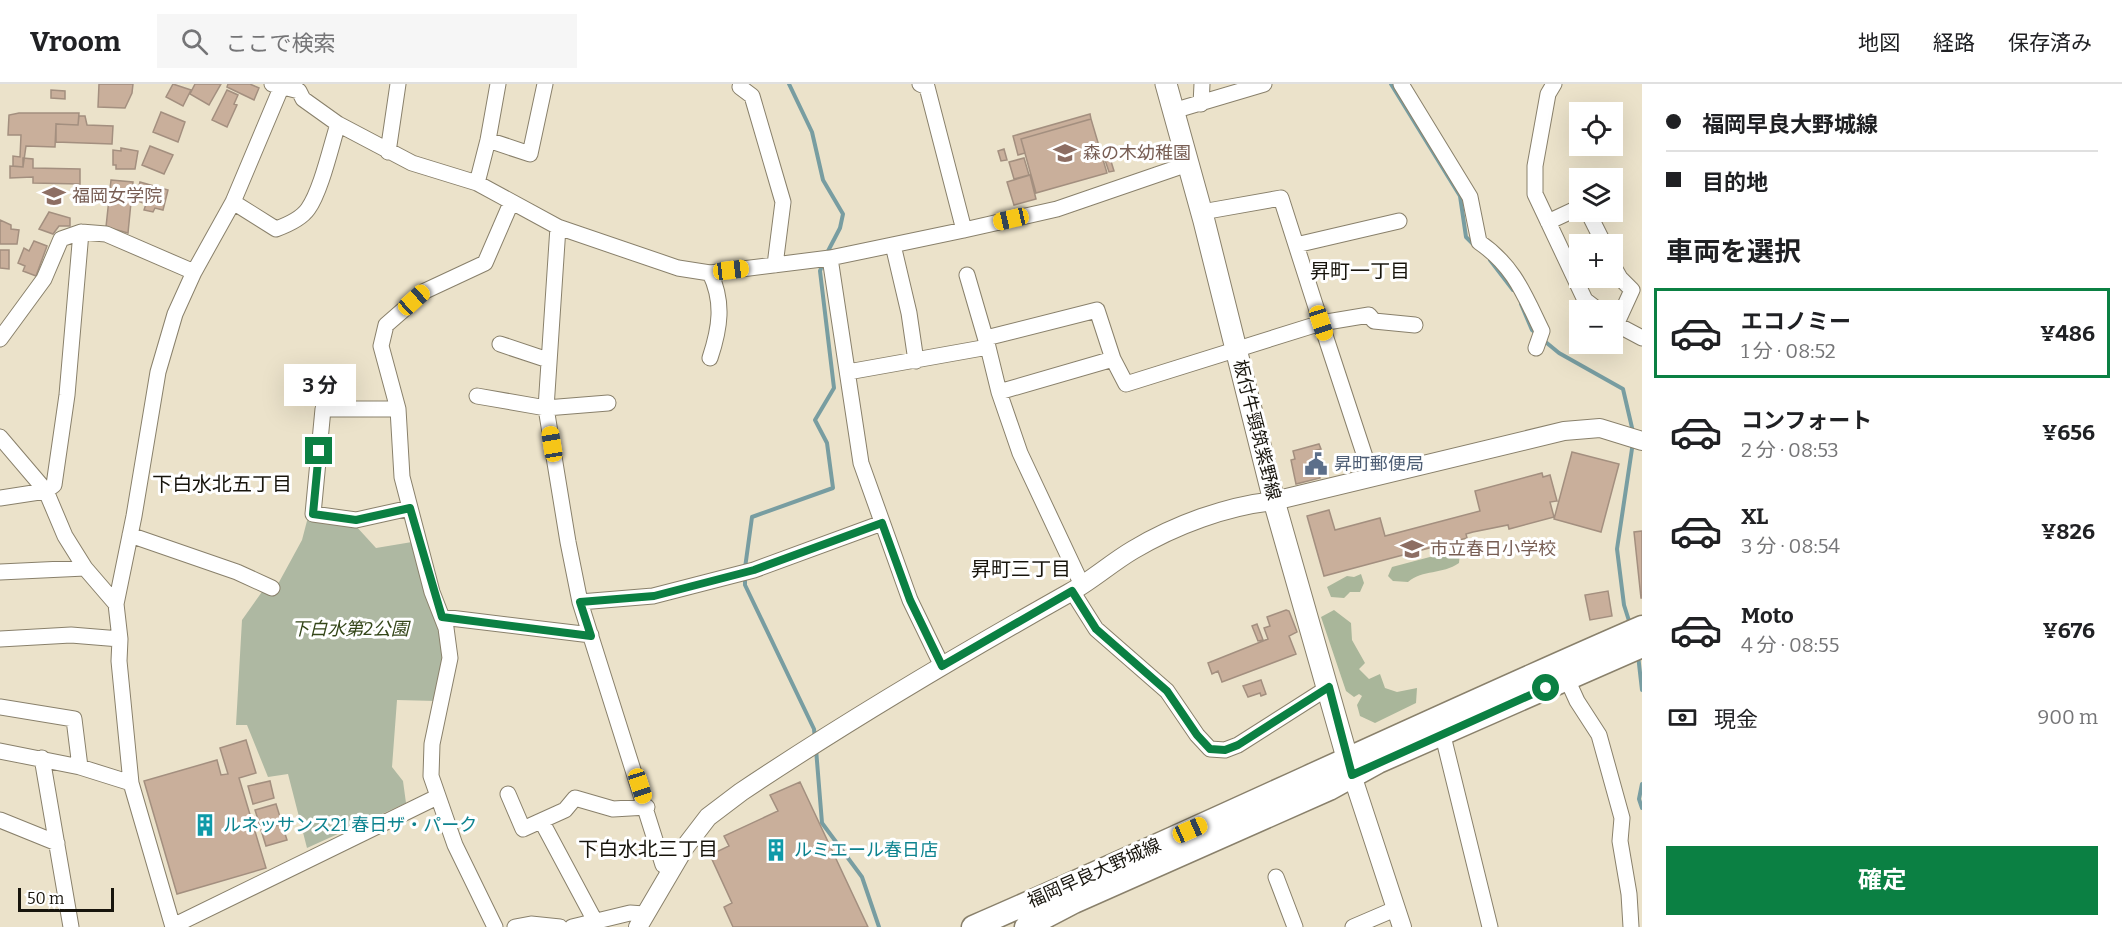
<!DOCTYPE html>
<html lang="ja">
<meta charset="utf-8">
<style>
:root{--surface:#fff;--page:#f6f6f6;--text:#202124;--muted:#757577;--line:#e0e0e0;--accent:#0b8043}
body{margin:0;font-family:Bitter,"Noto Sans JP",serif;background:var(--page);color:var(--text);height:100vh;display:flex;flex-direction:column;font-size:22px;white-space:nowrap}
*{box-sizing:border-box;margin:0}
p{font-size:20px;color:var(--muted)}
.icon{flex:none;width:33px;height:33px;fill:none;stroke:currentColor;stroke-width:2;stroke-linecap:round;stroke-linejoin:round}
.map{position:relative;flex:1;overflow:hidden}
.sheet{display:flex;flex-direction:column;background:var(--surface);width:480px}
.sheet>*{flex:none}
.guide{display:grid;align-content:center;height:132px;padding:0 24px;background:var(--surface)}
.fabs{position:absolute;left:1569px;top:18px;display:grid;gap:12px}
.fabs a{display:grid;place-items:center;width:54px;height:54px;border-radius:0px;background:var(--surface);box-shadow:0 6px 24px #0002;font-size:30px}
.scale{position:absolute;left:18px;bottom:15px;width:96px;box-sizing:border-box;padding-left:6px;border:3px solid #17140c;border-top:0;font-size:16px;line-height:21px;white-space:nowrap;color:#17140c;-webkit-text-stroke:4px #fff;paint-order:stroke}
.end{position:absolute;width:27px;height:27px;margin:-14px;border:8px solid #0b8043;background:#fff;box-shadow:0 0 0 3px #fff}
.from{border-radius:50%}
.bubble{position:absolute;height:42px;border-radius:0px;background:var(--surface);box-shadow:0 6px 24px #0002;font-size:20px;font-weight:700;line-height:42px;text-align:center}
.car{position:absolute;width:18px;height:36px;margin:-18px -9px;border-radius:8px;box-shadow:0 0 4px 2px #0007;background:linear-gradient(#f5c518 24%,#345 0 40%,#f5c518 0 76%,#345 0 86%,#f5c518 0)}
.guide b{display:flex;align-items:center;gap:21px;height:57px;font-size:22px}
.guide b+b{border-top:2px solid var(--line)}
.guide i{width:15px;height:15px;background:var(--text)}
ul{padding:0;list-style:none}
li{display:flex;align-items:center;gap:18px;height:90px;margin:0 12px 9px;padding:0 12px;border:3px solid transparent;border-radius:0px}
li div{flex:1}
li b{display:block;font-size:22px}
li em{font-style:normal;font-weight:700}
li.current{border-color:var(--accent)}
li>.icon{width:54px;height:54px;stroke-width:1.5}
h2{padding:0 24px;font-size:27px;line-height:72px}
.pay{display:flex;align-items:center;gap:15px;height:66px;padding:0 24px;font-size:22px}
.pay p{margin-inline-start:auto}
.cta{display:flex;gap:12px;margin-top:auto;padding:12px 24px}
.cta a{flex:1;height:69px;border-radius:0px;background:var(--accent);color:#fff;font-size:24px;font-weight:700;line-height:69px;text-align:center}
header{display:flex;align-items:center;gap:36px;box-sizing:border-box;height:84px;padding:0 30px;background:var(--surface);border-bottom:2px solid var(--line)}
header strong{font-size:28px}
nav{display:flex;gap:33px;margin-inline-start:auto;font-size:21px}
.search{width:420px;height:54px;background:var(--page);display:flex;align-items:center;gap:15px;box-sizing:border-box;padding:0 21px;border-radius:0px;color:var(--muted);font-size:22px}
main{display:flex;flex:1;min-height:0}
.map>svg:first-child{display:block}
.green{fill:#aeb8a2}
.forest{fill:#a9b69a}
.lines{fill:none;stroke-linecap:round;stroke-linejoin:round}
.stream{stroke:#789da1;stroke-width:4}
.building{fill:#c9af9b;stroke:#a38f7f;stroke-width:1.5}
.minor-casing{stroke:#89806b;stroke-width:17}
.tertiary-casing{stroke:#89806b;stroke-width:20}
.secondary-casing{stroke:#89806b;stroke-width:23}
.primary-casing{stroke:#89806b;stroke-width:25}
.minor{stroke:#fff;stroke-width:15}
.tertiary{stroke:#fff;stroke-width:18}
.secondary{stroke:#fff;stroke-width:21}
.primary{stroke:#fff;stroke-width:22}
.route{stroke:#0b8043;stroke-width:8}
.labels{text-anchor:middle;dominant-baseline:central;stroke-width:6;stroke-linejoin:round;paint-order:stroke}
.education-label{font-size:18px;fill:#785e54;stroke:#fff;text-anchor:start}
.street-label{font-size:18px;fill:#17140c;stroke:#fff}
.service-label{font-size:18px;fill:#4e5e75;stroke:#fff;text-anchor:start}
.park-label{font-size:18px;font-style:italic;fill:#344619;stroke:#fff}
.culture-label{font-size:18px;fill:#0d838f;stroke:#fff;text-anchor:start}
.neighbourhood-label{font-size:20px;fill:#17140c;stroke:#fff}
</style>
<header>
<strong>Vroom</strong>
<div class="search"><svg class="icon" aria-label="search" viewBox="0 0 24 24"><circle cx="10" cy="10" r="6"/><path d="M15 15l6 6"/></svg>ここで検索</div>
<nav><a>地図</a><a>経路</a><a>保存済み</a></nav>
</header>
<main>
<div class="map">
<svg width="1642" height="843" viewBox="0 0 1642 843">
<rect width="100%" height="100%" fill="#ebe2ca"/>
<path class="green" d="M308,433l47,8 21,23 36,-6 28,86 5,30 -9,43 -39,-1 -5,67 11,14 3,22 -99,45 -19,-74 -20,3 -21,-52h-11l6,-105 27,-38 9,2 24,-44z"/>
<path class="forest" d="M1445,469h15l-1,10c-17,12 -36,6 -51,19l-15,-1 -5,-5 4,-9z
M1361,490l3,9 -4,9h-10l-6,6 -13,-1 -4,-10 20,-11 7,1z
M1334,526l17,13 1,17 13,23 -6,6 10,10 11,-5 5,14 12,4 20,-4 -1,15 -41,20 -15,-7 -3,-11 5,-9 -3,-2 -5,3 -8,-6 -25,-74z"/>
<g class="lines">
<path class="stream" d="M789,0l23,48 11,48 20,34 -3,14 -13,25
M1391,0l69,112 6,41 8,8
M1490,176l23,30
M1521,220l11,26 5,4
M1542,255l17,14 64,36 10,43
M745,484l7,-51 81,-29 -6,-45 -12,-23 19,-32 -14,-117 3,-8
M745,492v9l69,144 1,10
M1630,540l-6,-19 -7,-56 16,-107
M1638,571l4,35
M816,665l6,74 40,54 17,50
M1642,700l-3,15 3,9"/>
</g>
<path class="building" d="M99,0h34l-1,9 -7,15 -27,-1z
M173,0l18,6 -8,16 -17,-9z
M195,0h26l-12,21 -19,-11z
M228,0h22l9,4 -5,12 -27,-13z
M51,6l14,1v8l-14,-1z
M227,6l11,5 -4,9 3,1 -10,22 -15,-7z
M161,28l24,10 -7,20 -25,-10z
M19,29h60l-1,12 -22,-1 -1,23 -29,-1 -3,21 -10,-1v-10l7,1 1,-22h-13l1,-20z
M1090,30l1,5 -70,20 4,14 -7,2 -5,-19z
M79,32h6l2,9 26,1 -1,18 -56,-2v-18l22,1z
M1091,35l16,54 -71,20 -15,-54z
M150,62l23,9 -9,19 -22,-9z
M121,64l17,3 -3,18h-19v-4h-3v-15l8,1z
M1004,65l3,11 -6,1 -3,-10z
M23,74l10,1v9l47,1v15l-47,-1v-6l-23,1v-12l13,1z
M1024,74l5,17 -15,4 -5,-17z
M1110,74l4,13 -5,1 -4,-12z
M1030,91l6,24 -22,6 -7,-23z
M111,96l22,2 -5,51 -22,-6z
M140,98l28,8 -5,20 -8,-2 -2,4 -9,-2 2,-6 -11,-4z
M49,128l21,6v8h-11l-6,8 -14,-5z
M0,136l11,5v4l8,1 -2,14h-17z
M34,157l13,5 -11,30 -13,-5 2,-5 -7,-3 6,-15 5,3z
M0,166h9v19l-9,-1z
M1319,360l2,5 -8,2 7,27 -24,6 -5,-24 4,-1 -2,-8z
M1572,368l47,12 -18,68 -47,-13z
M1542,389l1,4 7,-2 7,26 -7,1 4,15 -45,12 -1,-4 -35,7 -7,2 1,4 -143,38 -17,-60 22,-6 6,20 45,-12 5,18 95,-25 -5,-20z
M1642,447v67h-1l-7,-66z
M1608,507l4,25 -22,4 -5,-25z
M1286,526l3,1 8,21 -8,4 7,18 -74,28 -4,-11 -6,3 -4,-11 60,-24 -4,-11 6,-2 -3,-9z
M1257,540l6,16 -5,1 -6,-15z
M1261,596l5,14 -5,2 -1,-3 -12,4 -5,-11z
M246,656l10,33 -17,5 27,90 -89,26 -33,-113 73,-21 4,15 7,-1 -8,-26z
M270,697l4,17 -21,6 -5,-18z
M800,698l68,145h-135l-9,-20 8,-4 -22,-48 19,-9 -5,-10 54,-25 -8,-16z
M276,720l5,16 -21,6 -5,-16z
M282,740l5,16 -21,6 -5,-16z"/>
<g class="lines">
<g class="minor-casing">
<path id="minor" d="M272,0l27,7 4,8 35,25 74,39 65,20 81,44 120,41 32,5 120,-15 134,-28 93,-21 131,-45
M920,0l7,3 37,143
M1401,0l69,113 9,45c35,24 45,52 63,89l-6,17
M1554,0l-6,10 -13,72v28l50,106 13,10
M740,3l12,9 31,106 -8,63
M1201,20l1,-20
M1173,27l91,-27
M488,56l42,14 15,-70
M388,68l10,-68
M477,99l11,-43 10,-56
M233,118l43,27c11,-4 25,-10 32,-20 13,-18 23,-63 30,-85
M1202,128l79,-14 40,125 48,-8 5,6 41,4
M1588,128l16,32
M1548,138l32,-15
M558,143l-12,181 22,134 12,60 83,263 9,5
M893,161l16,68 7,48
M1296,161l103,-24
M830,174l31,205 49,137 32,66
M1612,180l8,14 12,12 -16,35
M710,189c14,29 10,55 0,85
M1612,238l30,16
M986,254l111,-28 16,49
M0,255l44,-60 17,-40 20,-7 25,2 88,38
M500,260l48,16
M988,263l11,45 21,61 62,132
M848,288l140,-25 -21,-72
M999,308l114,-33 13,25 195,-61 51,155
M477,312l69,12 62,-5
M398,325h-75l-10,105 43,6 54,-12
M0,353l46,54 19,45 20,32 31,36 4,35
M0,414l46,-7 8,-6 13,-90 14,-163
M130,451l107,37 35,16
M0,488l85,-4
M1072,507l24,38 71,62 30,44 13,14 15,1 13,-5 91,-58
M580,518l73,-6 101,-26 128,-47
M116,520l18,-88 24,-144 17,-58 19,-42 39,-70 48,-114
M442,533l149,18
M0,555l71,-4 49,4 -1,22 12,122 42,144
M1567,595l10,22 22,34 23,83 -2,23 9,53 2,33
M0,623l74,12 6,48 51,16
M1443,652l47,191
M0,667l80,16
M42,674l29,169
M508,710l15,35 42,-19 10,-12 38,11 34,-2
M0,736l57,23
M542,738l53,99
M1276,793l19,50
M173,842l264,-129
M495,843l-40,-82 -24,-69 1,-32 18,-86 -4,-30 -14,-36 -30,-115 -4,-68 -17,-63 5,-21 39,-34 60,-28 26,-60
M515,843l16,-3 29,3
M572,843l58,-14 14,1
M1353,843l35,-15"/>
</g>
<g class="tertiary-casing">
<path id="tertiary" d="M1352,691l50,152
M638,843l47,-80 23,-30 33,-25c106,-71 216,-136 328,-199 22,-12 42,-30 64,-43 42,-25 93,-44 141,-49l290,-70 36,-3 42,13"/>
</g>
<g class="secondary-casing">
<path id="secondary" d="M1166,0l38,137 70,280 78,274"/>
</g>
<g class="primary-casing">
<path id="primary" d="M973,843c224,-97 445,-203 669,-300
M1026,843l48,-25 255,-113 49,-27 264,-116"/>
</g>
<use href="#minor" class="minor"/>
<use href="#tertiary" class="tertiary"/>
<use href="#secondary" class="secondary"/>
<use href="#primary" class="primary"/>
</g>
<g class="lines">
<path class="route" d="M319,367l-6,63 43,6 54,-12 32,109 149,19 -11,-34 74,-6 100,-26 128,-47 28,77 32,66 130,-75 24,38 71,62 30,44 13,14 15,1 13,-5 91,-58 23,88 194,-87"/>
</g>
<defs>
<g id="school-bare" transform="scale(1.8)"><path d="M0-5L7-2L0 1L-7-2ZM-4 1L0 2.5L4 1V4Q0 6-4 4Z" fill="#8d6e63" stroke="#fff" stroke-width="2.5" paint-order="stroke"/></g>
<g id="civic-bare" transform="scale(1.8)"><path d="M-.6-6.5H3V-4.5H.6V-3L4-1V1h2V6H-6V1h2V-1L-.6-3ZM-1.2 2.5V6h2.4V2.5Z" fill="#5c6f8a" stroke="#fff" stroke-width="2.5" paint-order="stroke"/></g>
<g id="building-bare" transform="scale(1.8)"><path d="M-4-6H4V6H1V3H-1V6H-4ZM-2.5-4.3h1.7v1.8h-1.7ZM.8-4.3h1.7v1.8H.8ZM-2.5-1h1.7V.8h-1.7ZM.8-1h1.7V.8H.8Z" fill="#0f9aa8" stroke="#fff" stroke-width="2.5" paint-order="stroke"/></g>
</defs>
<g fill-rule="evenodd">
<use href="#school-bare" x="1065" y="69"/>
<use href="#school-bare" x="54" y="112"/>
<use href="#civic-bare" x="1316" y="380"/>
<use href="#school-bare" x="1412" y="465"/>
<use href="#building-bare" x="205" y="741"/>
<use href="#building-bare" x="776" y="766"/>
</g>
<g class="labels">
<g class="education-label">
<text x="1083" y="69">森の木幼稚園</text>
<text x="72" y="112">福岡女学院</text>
<text x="1430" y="465">市立春日小学校</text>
</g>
<g class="street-label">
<text transform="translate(1257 346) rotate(76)">板付牛頸筑紫野線</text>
<text transform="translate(1094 789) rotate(-24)">福岡早良大野城線</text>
</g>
<g class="service-label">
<text x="1334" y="380">昇町郵便局</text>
</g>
<g class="park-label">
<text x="350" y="545">下白水第2公園</text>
</g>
<g class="culture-label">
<text x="223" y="741">ルネッサンス21 春日ザ・パーク</text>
<text x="794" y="766">ルミエール春日店</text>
</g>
<g class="neighbourhood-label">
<text x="1360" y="187">昇町一丁目</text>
<text x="222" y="400">下白水北五丁目</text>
<text x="1021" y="485">昇町三丁目</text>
<text x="648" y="765">下白水北三丁目</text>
</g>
</g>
</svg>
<div class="fabs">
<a><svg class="icon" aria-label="locate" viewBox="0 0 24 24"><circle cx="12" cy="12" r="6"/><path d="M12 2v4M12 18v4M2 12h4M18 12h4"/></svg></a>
<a><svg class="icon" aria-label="layers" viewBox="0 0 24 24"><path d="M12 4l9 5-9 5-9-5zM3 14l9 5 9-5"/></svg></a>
<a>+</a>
<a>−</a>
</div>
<div class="scale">50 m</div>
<i class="end from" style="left:1546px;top:604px"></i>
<i class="end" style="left:319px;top:367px"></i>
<div class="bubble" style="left:284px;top:280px;width:72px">3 分</div>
<i class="car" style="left:1011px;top:135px;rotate:257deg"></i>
<i class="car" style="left:731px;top:186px;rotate:83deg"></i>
<i class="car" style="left:414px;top:216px;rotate:48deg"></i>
<i class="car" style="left:1321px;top:239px;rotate:162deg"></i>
<i class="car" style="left:552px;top:360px;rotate:351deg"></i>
<i class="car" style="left:640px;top:702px;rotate:162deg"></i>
<i class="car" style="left:1190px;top:746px;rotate:66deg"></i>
</div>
<section class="sheet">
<div class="guide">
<b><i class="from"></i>福岡早良大野城線</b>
<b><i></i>目的地</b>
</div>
<h2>車両を選択</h2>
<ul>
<li class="current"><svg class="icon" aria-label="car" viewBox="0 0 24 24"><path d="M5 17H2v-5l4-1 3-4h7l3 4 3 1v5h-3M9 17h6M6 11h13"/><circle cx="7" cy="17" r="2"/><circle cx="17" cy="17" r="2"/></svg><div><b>エコノミー</b><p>1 分 · 08:52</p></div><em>¥486</em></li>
<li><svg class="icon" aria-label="car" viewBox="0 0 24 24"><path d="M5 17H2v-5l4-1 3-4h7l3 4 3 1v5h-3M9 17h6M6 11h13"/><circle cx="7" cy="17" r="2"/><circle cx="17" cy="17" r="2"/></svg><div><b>コンフォート</b><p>2 分 · 08:53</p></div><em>¥656</em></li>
<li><svg class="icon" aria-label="car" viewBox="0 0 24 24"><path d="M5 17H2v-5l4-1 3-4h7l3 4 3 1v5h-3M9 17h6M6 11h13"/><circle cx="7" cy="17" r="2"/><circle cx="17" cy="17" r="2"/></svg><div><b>XL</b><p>3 分 · 08:54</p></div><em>¥826</em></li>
<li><svg class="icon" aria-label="car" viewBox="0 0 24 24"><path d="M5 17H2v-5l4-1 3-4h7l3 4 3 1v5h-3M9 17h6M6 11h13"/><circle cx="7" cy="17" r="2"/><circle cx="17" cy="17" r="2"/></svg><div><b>Moto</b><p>4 分 · 08:55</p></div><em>¥676</em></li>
</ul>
<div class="pay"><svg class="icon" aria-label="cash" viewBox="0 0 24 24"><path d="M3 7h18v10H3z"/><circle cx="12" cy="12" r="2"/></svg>現金<p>900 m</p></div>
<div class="cta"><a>確定</a></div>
</section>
</main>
